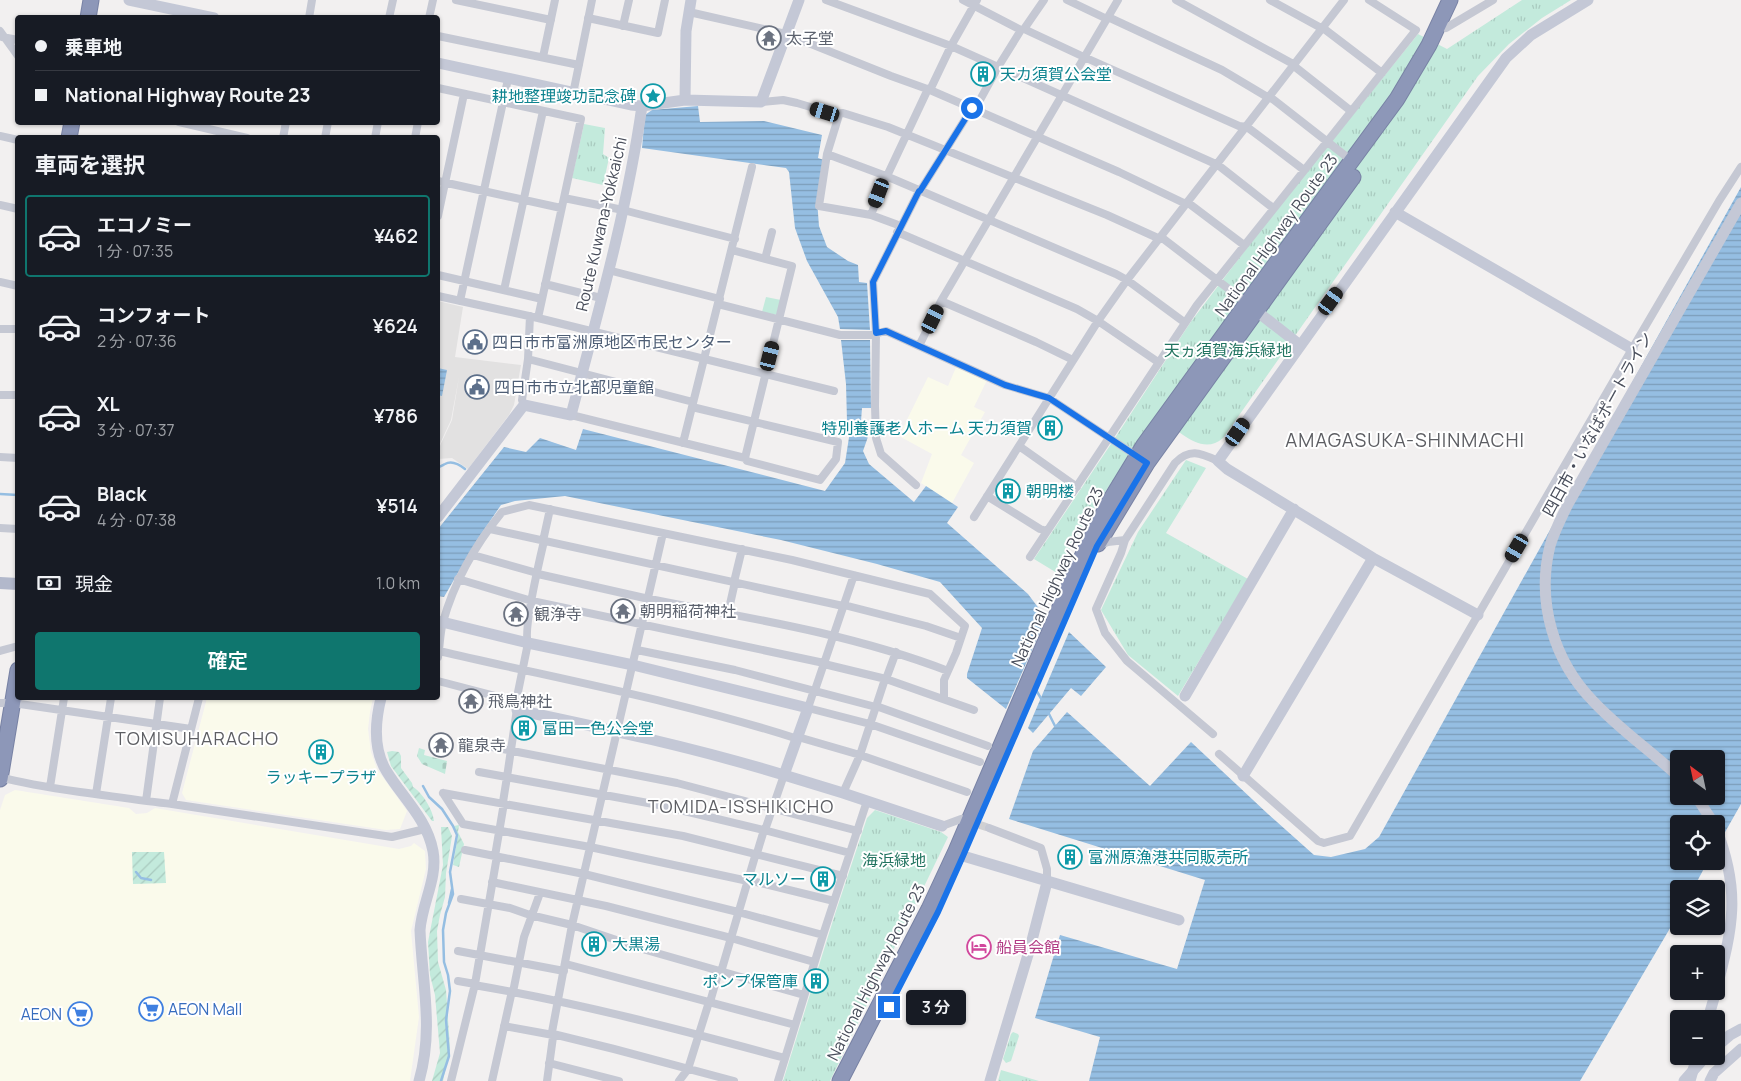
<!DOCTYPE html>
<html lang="ja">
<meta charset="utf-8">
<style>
:root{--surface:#171b24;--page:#242831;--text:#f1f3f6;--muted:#9ea1a6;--line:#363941;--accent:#0f766e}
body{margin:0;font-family:Manrope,"Noto Sans JP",sans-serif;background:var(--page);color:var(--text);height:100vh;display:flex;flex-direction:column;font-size:19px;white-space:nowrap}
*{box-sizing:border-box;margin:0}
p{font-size:16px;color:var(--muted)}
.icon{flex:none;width:28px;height:28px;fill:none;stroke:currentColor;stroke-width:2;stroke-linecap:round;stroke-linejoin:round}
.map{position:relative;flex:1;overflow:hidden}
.sheet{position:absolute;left:15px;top:135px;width:425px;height:565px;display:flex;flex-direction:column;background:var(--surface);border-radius:5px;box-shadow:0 1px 4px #0004}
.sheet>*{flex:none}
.guide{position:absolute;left:15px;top:15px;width:425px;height:110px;border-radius:5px;box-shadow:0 1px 4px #0004;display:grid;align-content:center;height:110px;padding:0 20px;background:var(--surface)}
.needle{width:32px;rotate:327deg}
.tools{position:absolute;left:1670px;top:750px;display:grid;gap:10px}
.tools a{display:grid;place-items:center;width:55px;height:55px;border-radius:5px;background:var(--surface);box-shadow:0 1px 4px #0004;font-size:25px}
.end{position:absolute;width:22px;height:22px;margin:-11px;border:6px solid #1a73e8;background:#fff;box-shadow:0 0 0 2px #fff}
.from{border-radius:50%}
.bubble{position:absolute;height:35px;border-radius:5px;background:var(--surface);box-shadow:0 1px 4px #0004;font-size:16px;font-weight:600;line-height:35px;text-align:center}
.car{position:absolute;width:15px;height:30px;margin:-15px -8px;border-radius:6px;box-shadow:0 0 4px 1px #0007;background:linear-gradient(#222 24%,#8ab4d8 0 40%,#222 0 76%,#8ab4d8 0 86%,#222 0)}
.guide b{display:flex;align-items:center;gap:18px;height:48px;font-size:19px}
.guide b+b{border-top:1px solid var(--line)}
.guide i{width:12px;height:12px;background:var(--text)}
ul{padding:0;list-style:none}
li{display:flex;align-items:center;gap:15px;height:82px;margin:0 10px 8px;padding:0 10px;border:2px solid transparent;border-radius:5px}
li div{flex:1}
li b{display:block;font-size:19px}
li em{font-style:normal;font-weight:600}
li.active{border-color:var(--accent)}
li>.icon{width:45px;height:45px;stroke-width:1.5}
h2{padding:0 20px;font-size:22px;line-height:60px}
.pay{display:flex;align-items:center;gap:12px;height:55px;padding:0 20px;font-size:19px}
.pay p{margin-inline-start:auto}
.cta{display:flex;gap:10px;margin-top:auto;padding:10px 20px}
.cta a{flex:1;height:58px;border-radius:5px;background:var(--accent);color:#fff;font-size:20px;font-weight:600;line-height:58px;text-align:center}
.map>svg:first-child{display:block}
.commercial{fill:#fafaeb}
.education{fill:#e2e1e1}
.grass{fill:url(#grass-tufts)}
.cemetery{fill:url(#cemetery-stones)}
.garden{fill:url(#garden-furrows)}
.water{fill:url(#water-rules);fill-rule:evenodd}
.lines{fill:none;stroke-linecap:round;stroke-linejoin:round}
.stream{stroke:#95bee2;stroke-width:2.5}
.street-tunnel{stroke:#d0d0d2;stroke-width:8;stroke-dasharray:8 4;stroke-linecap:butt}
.highway-casing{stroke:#7882a4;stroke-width:17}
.street{stroke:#c5c8d3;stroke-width:8}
.secondary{stroke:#c4c8d6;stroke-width:11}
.primary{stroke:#b2b8cb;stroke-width:12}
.highway{stroke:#8d97b8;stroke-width:15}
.secondary-bridge{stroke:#c4c8d6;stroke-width:11}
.route{stroke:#1a73e8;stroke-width:6}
.labels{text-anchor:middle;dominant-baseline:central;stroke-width:4;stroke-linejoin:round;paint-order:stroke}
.worship-label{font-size:16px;fill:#5b616d;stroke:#fff;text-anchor:start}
.culture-label{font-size:16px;fill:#0d838f;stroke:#fff;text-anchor:start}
.street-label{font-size:16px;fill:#494e5b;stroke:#fff}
.service-label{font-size:16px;fill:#4e5e75;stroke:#fff;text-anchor:start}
.park-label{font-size:16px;fill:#227460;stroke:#fff}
.hotel-label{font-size:16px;fill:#b23c85;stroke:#fff;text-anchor:start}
.shop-label{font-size:16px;fill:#366cbe;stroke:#fff;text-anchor:start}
.neighbourhood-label{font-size:18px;letter-spacing:1px;fill:#5d5e63;stroke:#fff}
.quarter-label{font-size:19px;letter-spacing:1px;fill:#5d5e63;stroke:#fff}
</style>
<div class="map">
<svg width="1741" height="1081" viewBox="0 0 1741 1081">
<defs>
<pattern id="grass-tufts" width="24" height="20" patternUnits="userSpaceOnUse" patternTransform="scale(1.25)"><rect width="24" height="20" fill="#c3eadc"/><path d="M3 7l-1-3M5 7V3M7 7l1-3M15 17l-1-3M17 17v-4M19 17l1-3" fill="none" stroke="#a9cabf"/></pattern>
<pattern id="cemetery-stones" width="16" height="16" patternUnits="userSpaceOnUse" patternTransform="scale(1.25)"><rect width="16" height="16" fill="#c3eadc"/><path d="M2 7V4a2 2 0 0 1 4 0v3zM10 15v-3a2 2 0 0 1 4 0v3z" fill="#a9cabf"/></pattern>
<pattern id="garden-furrows" width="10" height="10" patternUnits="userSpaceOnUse" patternTransform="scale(1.25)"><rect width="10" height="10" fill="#c3eadc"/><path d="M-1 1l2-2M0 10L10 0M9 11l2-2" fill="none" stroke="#a9cabf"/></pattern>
<pattern id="water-rules" width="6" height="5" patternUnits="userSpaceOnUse" patternTransform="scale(1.25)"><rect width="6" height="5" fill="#95bee2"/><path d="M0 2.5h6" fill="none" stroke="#7c9dba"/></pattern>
</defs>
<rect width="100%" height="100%" fill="#f2f0f0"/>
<path class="commercial" d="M957,365l30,15 -13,27 11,5 -24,43 13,8 -22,40 -31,-20 11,-29 -33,-18 29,-59 20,9z
M207,698h166l-3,14 -2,17 3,23 6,17 30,42 -7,18 -14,1 -200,-30 -4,-7z
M15,790l114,18 7,6 11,-1 8,-5 244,41 12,-3 3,-3 11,8 1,18 -15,62 8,86 -9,64h-410v-271l5,-15z"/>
<path class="education" d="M438,301l25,6 -8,50 66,8 -7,40 -5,10 -41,54 -16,-11 -14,1v-9l14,-30 7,-43 -8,43 -13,28z"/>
<path class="grass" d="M1522,0h49l-29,18 -33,26 -31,32 -255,362c-21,19 -46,-8 -63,-22l-33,43 -47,71 -23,43 -23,-14 83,-124 73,-112 75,-99 153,-190 29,15z
M584,124l21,4 -2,26 6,4 -6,27 -31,-7z
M766,297l15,3 -4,15 -15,-3z
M1186,460l20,8 -40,65 82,46 -70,117 -50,-41 -27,-45 37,-78z
M875,810l66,22 7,5 -118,244h-47l52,-167 32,-96z
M1013,1032l5,2 1,2 -8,25 -5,2 -3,-4 8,-25z
M1001,1070l38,11h-41z"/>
<path class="cemetery" d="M419,748l6,2 -1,5 23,6 -2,13 -23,-10 -5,-8z"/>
<path class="garden" d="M392,751l7,1 2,4v12l11,15 1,4c9,5 20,23 21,34h-2l-41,-55 -4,-14z
M459,825l-1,7 6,12 -5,23 -6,-2 5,-30 -4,-9z
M441,827h7l4,9 -6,37 -1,24 -5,18 -3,16 1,31 8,28 4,58 -7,33h-11l8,-28 -5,-58 -5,-20 -2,-33 15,-77z
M132,852h32l2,31 -33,1z"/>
<path class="water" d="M698,106l2,16 64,-1 58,14 -4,23 6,2 -7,40 2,26 8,21 21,14 10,4 1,17 8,1 3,47 -30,-1 -2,-12 -31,-56 -12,-33 -6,-56 -3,-4 -144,-20 3,-33 7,-5z
M1741,187v617l-25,44v-24h-37v37h29l-15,28h-14v24l-99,168h-491l11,-44 -65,-19 25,-83 117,34 28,-89 -196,-61 24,-68 34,-39 83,74 41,-44 77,72 46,41 17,2 34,-8 14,-12zM1679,759h37v37h-37z
M841,340h29l1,68h-9l-1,13h-14l-1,-37z
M438,368l9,2 -5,26 -4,-1z
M583,429l242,62 20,-28 5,-32h11l1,3h7l-6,17 6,13 45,38 12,-16 32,21 -11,16 81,71 18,24 -40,91 -39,-31v-4l15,-46 -42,-46 -63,-18 -96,-24 -216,-44 -50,5 -14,4 -24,35 -33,57 -6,-1v-67l66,-82 22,5 14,-14 36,12z
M1069,632l37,35 -25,29 -10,-8 -38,45 -5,-5z"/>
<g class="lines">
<path class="stream" d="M438,467c2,0 5,-2 7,-3 7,-4 15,1 20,5
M0,494l18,1
M1033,685l9,15
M1048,712l7,14
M423,786l6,11 13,12 11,17 4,9 -7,37 3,22 -7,19 -3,17 1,32 4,13 2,16 -4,29 3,36 -8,25
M136,872l5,6 10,2
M449,903l3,-14"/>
<path class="street-tunnel" d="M968,821l21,7"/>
<g class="highway-casing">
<path id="highway" d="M88,18l3,-18
M69,138l3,-16
M1098,544l49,-81 206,-286
M0,779l18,-109
M840,1081l89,-172 27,-58 122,-286 30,-61 36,-59 103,-142 150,-204 32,-54 21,-45"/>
</g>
<path class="street" d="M456,0l95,20
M826,0l125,46 267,119 55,43
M963,0l58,30 3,-1 60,28 155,69 8,1 57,43
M1067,0l40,19
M1176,0l119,65
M1270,0l53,29
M689,12l97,22 105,42 39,14 189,82 67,32
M1108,17l114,53 47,28
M309,18l3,-18
M389,18l4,-18
M429,18l4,-18
M588,18l70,15 7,-33
M623,26l6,-26
M1323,28l59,45
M1446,28l47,-28
M1024,29l20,-29
M0,31l18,25
M438,36l141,29
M2,37l16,3
M543,57l12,-57
M1294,66l57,45
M438,88l143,31 -43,199
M930,90l21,-44 26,-46
M573,94l19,-94
M1270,97l82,64
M761,102l22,-2 14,3 37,11 9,-1 45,14 219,88 53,24
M975,109l23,-42 23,-37
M839,115l-12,39 -8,52 52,9
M179,122l68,16
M0,136l18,4
M283,138l3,-16
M325,138l3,-16
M375,138l3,-16
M415,138l3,-16
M827,154l59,22 230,98 11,6 57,42
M886,176l-15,39 30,11
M887,176l41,-87
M438,181l123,27
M920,191l52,-83
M564,198l59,12 112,29
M1187,202l57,43
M0,205l18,4
M438,216l26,-122
M897,232l180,77 21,12 60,41
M1161,237l86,66
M732,250l60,16 -47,192
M765,259l7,-27
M608,270l112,29
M438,275l104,24
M0,282l18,4
M545,284l56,14
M504,290l39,-179
M438,296l100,22 296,73
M460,301l48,-222
M941,301l95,41 37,18
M718,304l122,31h31l15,-4 119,54 44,13 89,59
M0,329h18
M919,346l22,-45 177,-301
M528,359l165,43
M0,395h18
M524,405l-2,-5 6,-41 2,-43
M571,415l174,43 2,3 73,19 16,-21 2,-17 -146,-35
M683,443l69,-276
M1019,446l58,41
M0,457l18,1
M916,485l-35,-31 -5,-16 -1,-32 1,-73 -3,-51 46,-91
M987,496l53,33 7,2
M974,517l124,-196 29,-41 217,-280
M0,528l18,1
M490,529l353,77
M543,541l7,-32
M1100,545l8,-3 17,-2
M473,555l64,18
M1030,557l167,-252 219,-275 -47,-30
M538,574c37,8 74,17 111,25 101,19 203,35 299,72
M458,579l74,22 292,62
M734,582l8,-33
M844,605l82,21 35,12
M728,613l7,-31
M637,650l98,20 141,37
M0,651l18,-5
M439,651c120,28 241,50 359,88
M896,652l-10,27 88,31
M438,657c2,-12 2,-24 5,-35 11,-40 33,-78 59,-110l27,-7 263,55 138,34 35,32 -9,27 -12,27v19
M824,664l62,15
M438,681l80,21
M814,690l-6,18 62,16 110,38
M815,690l39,-115
M0,703h13l178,26
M876,706l112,40
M1213,734l-86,-73 -22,-28 -9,-24 25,-56 4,-13 50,-77c15,-15 25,-10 43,-2
M798,737l62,18 107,37
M487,746l190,37 181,48
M1219,754l99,87 6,2 26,-7 282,-487 87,-148 22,-34
M479,772l180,33 105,25 86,23
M0,777c26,7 53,11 80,15 31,4 61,9 92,12l220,33 33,-8
M507,777l11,-75 -1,-5 11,-54c-5,-12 12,-85 16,-102
M50,787l14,-89
M443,793l240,43 160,40
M443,793l20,31 127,23 158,34
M843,793l17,-38 25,-76
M96,794l15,-96
M146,801l14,-103
M503,802l4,-25
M172,804l27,-106
M942,826l19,-7
M989,828l52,20 6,21v13
M765,830l19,-55
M465,850l119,24 154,38 85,23
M757,853l7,-23
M495,856l9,-53
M748,880l86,21
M492,882l114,24 125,32 83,24
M461,899l49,9 20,7 42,10 74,25 158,45
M458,951l106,20
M566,964l229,61
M721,972l35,-119
M458,981l17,3
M474,985c105,18 208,45 311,73
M513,992l11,-55 16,-44
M710,1002l9,-31
M504,1026l49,9
M553,1034l61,15 120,32
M549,1063l70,18
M451,1081l24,-97 22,-128
M492,1081l20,-90
M547,1081l6,-44 -1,-5 20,-107 91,-392
M679,1081l9,-12 21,-67
M778,1081l45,-146 44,-134"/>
<path class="secondary" d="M129,0l85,18
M438,63l193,42 11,1 43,-6 76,2 38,-102
M685,100l1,-69 5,-31
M1395,212l237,137
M1250,306l50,39
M438,517l86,-112 47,10c27,-102 56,-204 71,-309
M1478,615l-105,-57 -146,-89 -9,-8 288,-403 25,-23 57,-35
M438,621l90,22 105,22 175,43 -24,67 59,18 99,33
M1185,696l109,-187
M381,698c-6,24 -8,52 6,74 16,26 40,47 46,79 5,27 -11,52 -13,79 2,52 14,99 -1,151
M517,710c90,19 179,38 267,65
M1243,776l130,-218
M1679,777c-28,-26 -60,-48 -86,-76 -39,-40 -57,-99 -43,-155 4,-14 11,-28 18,-42l173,-301
M1696,796l18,28
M1716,828c25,63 17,100 0,162
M963,856l216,64
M1708,1019l8,-28
M1716,1047l14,-12 11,-6
M990,1081l40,-133 17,-66
M1684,1081l22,-25
M1710,1081l4,-8 27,-24"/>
<path class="primary" d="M0,583l18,1"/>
<use href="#highway" class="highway"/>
<path class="secondary-bridge" d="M1690,1081l7,-25"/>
</g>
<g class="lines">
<path class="route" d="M889,1007l49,-95 25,-56 134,-310 50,-83 -98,-65 -44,-13 -119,-54 -10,2 -3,-51 46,-91h1l52,-83"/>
</g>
<defs>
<g id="temple-ring" transform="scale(1.25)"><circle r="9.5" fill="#fff" stroke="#6b7280" stroke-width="1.5"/><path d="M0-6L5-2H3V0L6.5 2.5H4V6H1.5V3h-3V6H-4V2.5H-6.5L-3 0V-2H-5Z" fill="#6b7280"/></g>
<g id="building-ring" transform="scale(1.25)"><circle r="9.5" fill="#fff" stroke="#0f9aa8" stroke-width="1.5"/><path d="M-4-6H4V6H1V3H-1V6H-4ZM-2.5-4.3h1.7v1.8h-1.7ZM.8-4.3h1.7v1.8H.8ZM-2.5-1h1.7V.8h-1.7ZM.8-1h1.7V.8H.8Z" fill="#0f9aa8"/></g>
<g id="sight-ring" transform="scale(1.25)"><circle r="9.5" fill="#fff" stroke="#0f9aa8" stroke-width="1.5"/><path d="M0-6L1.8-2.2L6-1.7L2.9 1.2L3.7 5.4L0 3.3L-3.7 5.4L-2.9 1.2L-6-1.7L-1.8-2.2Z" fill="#0f9aa8"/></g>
<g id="civic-ring" transform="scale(1.25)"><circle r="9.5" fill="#fff" stroke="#5c6f8a" stroke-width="1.5"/><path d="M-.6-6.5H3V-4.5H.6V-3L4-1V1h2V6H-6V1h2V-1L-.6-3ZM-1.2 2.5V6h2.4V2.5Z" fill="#5c6f8a"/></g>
<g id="hotel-ring" transform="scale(1.25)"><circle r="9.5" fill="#fff" stroke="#d1479c" stroke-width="1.5"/><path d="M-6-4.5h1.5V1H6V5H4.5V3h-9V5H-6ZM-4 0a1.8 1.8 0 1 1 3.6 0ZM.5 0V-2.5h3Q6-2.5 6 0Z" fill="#d1479c"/></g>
<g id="supermarket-ring" transform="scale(1.25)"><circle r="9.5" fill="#fff" stroke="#3f7fe0" stroke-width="1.5"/><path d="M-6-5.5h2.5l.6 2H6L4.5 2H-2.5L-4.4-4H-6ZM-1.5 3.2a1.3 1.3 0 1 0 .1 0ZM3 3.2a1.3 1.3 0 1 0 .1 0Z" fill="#3f7fe0"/></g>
</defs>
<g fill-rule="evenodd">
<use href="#temple-ring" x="769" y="38"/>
<use href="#building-ring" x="983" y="74"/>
<use href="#sight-ring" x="653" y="96"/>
<use href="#civic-ring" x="475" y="342"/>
<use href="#civic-ring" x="477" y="387"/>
<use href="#building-ring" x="1050" y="428"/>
<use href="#building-ring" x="1008" y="491"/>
<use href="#temple-ring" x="623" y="611"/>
<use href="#temple-ring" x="516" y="614"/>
<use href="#temple-ring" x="471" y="701"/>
<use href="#building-ring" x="524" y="728"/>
<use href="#temple-ring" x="441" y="745"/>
<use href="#building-ring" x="321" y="752"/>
<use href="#building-ring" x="1070" y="857"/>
<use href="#building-ring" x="823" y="879"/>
<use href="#building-ring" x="594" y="944"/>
<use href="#hotel-ring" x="979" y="947"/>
<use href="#building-ring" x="816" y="981"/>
<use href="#supermarket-ring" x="151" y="1009"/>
<use href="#supermarket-ring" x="80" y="1014"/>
</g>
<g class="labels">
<g class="worship-label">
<text x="786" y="38">太子堂</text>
<text x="640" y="611">朝明稲荷神社</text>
<text x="534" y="614">観浄寺</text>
<text x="488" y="701">飛鳥神社</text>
<text x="458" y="745">龍泉寺</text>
</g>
<g class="culture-label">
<text x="1000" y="74">天カ須賀公会堂</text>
<text x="636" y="96" text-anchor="end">耕地整理竣功記念碑</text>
<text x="1032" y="428" text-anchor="end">特別養護老人ホーム 天カ須賀</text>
<text x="1026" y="491">朝明楼</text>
<text x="542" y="728">富田一色公会堂</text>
<text x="321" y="777" text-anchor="middle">ラッキープラザ</text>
<text x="1088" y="857">富洲原漁港共同販売所</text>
<text x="806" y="879" text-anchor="end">マルソー</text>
<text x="612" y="944">大黒湯</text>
<text x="798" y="981" text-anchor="end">ポンプ保管庫</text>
</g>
<g class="street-label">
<text transform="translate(601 224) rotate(-77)">Route Kuwana-Yokkaichi</text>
<text transform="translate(1276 235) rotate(-54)">National Highway Route 23</text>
<text transform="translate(1597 424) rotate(-61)">四日市・いなばポートライン</text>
<text transform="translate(1057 577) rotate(-65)">National Highway Route 23</text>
<text transform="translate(876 972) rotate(-63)">National Highway Route 23</text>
</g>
<g class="service-label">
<text x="492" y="342">四日市市富洲原地区市民センター</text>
<text x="494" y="387">四日市市立北部児童館</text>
</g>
<g class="park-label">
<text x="1228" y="350">天ヵ須賀海浜緑地</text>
<text x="894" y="860">海浜緑地</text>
</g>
<g class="hotel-label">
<text x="996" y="947">船員会館</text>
</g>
<g class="shop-label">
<text x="168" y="1009">AEON Mall</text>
<text x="62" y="1014" text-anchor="end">AEON</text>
</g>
<g class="neighbourhood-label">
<text x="197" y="738">TOMISUHARACHO</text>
<text x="741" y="806">TOMIDA-ISSHIKICHO</text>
</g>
<g class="quarter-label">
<text x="1405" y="440">AMAGASUKA-SHINMACHI</text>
</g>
</g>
</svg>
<div class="tools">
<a><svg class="needle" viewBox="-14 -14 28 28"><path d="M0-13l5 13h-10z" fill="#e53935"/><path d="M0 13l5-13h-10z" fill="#9ea1a6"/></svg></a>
<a><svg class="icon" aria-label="locate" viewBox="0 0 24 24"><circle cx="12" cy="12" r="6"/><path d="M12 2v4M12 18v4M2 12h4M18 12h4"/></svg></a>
<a><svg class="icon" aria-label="layers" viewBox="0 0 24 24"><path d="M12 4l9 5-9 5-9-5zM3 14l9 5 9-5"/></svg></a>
<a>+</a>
<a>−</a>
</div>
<i class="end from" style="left:972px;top:108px"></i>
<i class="end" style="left:889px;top:1007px"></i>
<div class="bubble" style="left:906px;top:990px;width:60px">3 分</div>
<i class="car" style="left:825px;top:112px;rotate:287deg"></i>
<i class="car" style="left:879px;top:193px;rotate:201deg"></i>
<i class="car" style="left:1331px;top:301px;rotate:36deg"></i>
<i class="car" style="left:933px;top:319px;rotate:26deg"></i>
<i class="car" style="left:770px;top:356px;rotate:14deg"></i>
<i class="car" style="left:1238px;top:432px;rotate:35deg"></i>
<i class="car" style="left:1517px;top:548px;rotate:210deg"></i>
<div class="guide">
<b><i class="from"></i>乗車地</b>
<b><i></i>National Highway Route 23</b>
</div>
<section class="sheet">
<h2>車両を選択</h2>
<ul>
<li class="active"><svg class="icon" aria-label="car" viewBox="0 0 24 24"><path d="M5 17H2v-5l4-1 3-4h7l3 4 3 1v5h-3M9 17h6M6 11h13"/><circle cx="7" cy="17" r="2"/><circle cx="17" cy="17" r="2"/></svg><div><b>エコノミー</b><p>1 分 · 07:35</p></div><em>¥462</em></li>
<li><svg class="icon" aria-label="car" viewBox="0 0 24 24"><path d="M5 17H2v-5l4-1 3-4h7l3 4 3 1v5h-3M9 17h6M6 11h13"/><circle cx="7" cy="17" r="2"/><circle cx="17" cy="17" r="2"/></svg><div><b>コンフォート</b><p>2 分 · 07:36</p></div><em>¥624</em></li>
<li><svg class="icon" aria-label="car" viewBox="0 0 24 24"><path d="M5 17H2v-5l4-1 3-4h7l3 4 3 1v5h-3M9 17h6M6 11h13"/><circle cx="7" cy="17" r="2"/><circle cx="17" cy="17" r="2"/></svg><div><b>XL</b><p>3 分 · 07:37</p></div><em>¥786</em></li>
<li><svg class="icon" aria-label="car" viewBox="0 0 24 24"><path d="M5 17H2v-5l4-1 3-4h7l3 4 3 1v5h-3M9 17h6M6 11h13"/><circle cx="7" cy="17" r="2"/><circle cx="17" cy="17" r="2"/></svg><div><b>Black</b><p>4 分 · 07:38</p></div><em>¥514</em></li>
</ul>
<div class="pay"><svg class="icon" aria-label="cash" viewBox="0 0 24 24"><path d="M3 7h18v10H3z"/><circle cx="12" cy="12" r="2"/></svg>現金<p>1.0 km</p></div>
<div class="cta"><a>確定</a></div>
</section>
</div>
